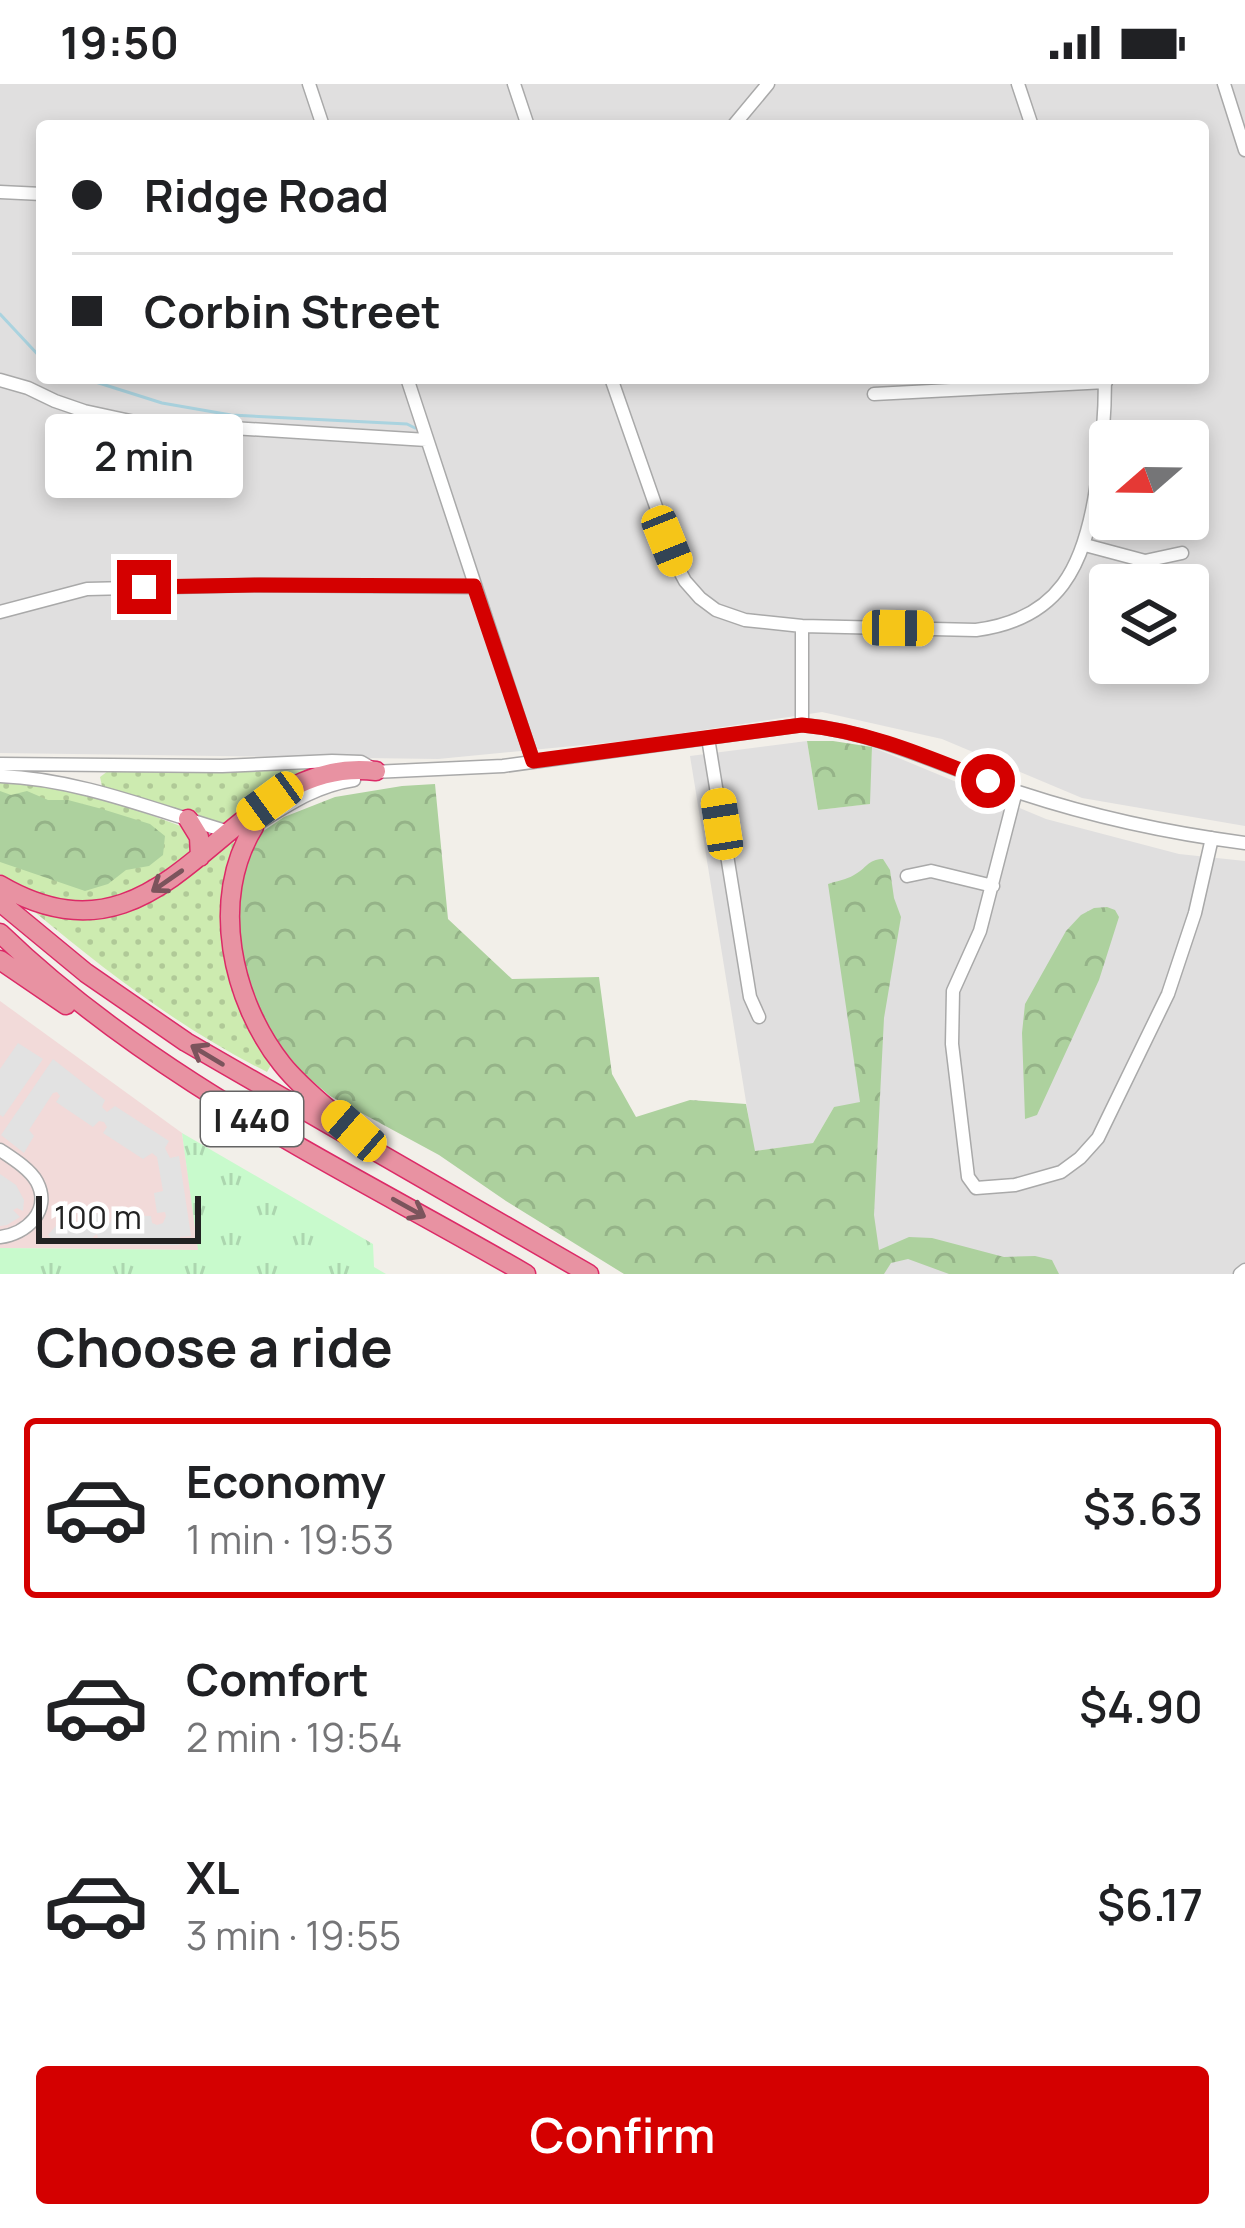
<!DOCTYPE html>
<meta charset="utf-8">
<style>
:root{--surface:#fff;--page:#f2f2f2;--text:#202124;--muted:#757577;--line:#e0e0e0;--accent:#d40000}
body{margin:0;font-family:Manrope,sans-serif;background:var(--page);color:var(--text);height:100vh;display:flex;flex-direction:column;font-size:45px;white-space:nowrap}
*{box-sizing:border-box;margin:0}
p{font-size:39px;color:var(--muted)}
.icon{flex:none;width:66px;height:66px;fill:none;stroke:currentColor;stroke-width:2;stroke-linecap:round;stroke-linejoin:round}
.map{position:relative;height:1190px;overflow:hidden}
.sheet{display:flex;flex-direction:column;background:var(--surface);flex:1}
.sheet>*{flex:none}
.top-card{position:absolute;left:36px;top:36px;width:1173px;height:264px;border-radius:12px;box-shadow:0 6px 18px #0003;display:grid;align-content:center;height:264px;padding:0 36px;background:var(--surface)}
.needle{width:78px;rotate:250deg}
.buttons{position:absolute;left:1089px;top:336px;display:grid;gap:24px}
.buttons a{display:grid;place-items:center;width:120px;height:120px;border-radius:12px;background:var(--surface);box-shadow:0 6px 18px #0003;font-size:60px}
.scale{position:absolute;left:36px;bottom:30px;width:165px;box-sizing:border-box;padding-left:12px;border:6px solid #222;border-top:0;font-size:33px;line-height:42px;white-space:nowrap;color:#222;-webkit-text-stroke:9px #fff;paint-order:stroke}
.end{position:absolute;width:54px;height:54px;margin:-27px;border:15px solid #d40000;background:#fff;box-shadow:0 0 0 6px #fff}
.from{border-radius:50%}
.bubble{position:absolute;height:84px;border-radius:12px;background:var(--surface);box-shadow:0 6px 18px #0003;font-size:39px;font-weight:600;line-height:84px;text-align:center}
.car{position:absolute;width:36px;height:72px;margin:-36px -18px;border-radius:15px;box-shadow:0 0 9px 3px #0007;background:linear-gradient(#f5c518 24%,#345 0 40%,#f5c518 0 76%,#345 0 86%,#f5c518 0)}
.top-card b{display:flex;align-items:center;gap:42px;height:114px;font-size:45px}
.top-card b+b{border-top:3px solid var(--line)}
.top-card i{width:30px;height:30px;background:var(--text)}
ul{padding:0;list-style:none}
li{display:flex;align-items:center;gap:36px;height:180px;margin:0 24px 18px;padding:0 12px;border:6px solid transparent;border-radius:12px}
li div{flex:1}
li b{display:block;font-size:45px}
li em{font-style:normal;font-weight:600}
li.current{border-color:var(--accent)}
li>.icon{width:108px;height:108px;stroke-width:1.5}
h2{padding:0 36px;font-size:54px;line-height:144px}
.button{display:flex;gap:24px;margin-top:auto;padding:24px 36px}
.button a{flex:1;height:138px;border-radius:12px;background:var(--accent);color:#fff;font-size:48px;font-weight:600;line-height:138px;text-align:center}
.status{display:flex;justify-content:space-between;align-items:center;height:84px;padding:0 60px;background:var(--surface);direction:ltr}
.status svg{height:33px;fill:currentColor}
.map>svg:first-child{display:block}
.residential{fill:#e0dfdf;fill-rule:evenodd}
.commercial{fill:#f2dad9}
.grass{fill:url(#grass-dots)}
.forest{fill:url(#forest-crowns)}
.park{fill:url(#park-tufts)}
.parking{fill:#e2e2e2}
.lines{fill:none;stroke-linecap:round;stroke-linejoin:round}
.stream{stroke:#aad3df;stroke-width:3}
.minor-casing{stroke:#a9a9a9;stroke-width:15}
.highway-casing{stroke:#dc2a67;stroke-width:21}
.minor{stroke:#fff;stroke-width:12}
.highway{stroke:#e892a2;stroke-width:18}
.oneway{stroke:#7b545c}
.route{stroke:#d40000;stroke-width:15}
.labels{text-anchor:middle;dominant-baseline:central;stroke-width:9;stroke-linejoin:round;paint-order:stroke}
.shield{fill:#fff;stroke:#646464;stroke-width:3}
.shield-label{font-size:33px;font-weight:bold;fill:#222}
</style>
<div class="status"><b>19:50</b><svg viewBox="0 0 49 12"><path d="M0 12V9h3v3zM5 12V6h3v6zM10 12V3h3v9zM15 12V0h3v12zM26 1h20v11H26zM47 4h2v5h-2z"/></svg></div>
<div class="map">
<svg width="1245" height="1190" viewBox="0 0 1245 1190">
<defs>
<pattern id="grass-dots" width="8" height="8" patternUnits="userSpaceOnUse" patternTransform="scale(3)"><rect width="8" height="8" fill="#cdebb0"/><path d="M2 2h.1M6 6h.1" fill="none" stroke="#b0c997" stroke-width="1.8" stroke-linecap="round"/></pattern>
<pattern id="forest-crowns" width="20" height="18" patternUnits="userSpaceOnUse" patternTransform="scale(3)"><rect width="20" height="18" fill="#add19e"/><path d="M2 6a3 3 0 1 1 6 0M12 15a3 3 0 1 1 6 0" fill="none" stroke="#95b388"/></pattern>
<pattern id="park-tufts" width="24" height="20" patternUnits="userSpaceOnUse" patternTransform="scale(3)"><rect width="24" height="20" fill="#c8facc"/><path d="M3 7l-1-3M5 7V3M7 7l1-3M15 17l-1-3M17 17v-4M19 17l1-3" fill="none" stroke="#acd6af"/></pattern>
</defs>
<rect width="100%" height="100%" fill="#f2efe9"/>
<path class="residential" d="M0,0h1245v742l-163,-28 -140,-59 -120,-27 -186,28 -198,19 -438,-6zM42,42h1161v252h-1161zM1110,357h78v78h-78zM1110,501h78v78h-78z
M807,657l11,69 51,-6 3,-57 174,72 133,35 66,7v413h-363l-48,-167 -21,36 -59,8 -64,-395z"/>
<path class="commercial" d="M0,917l182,132 17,117 -199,-2z"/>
<path class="grass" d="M311,685v7l-81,51 -127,-36 -3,-14 8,-6z
M0,697c64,5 124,23 183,46 8,14 10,23 1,36l-65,37 -69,1 -38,-16 -12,-11z
M230,754l8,8 34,217 -5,9c-84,-42 -159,-99 -231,-159l3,-3c83,23 133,-20 191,-72z"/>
<path class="forest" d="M807,657h26l39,6 -2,57 -52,6z
M435,700l13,135 64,60 87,-2 13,97 24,43 54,-17 56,4 9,47 58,-8 21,-36 26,-5 -32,-218c8,-3 18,-4 26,-9 12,-6 14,-16 29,-16l7,11 4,28 7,19 -17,101 -10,197 5,35 30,-13 23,1 72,19 31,-1 17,4 7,14h-110l-41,-15 -17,4 -7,11h-260l-118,-73 -67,-46 -109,-59 -27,-23 -27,-32 -21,-36 -11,-40 -5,-28v-38l7,-45 13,-20 25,-17 51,-20 67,-11z
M0,707l11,4 16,-4 21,9h20l34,9 48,15 15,12 -2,19 -14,11 -23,4 -18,14 -23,7 -85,-29z
M1107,823l8,3 4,7 -20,63 -62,135 -12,4 -3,-86 3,-29 41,-73 15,-16 13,-7z"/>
<path class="park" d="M182,1049l191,111 1,23 12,7h-386v-26l198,2z"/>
<path class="parking" d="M18,959l25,16 -40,58 -3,-2v-46z
M53,975l52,41 -3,7 5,5 8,-6 54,35 -4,7 5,10 9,-2 12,80 -11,1 -1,8 -80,-1 -2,-10 -4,3v6l-21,1 -17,-2 -7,-7 13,-15 22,4 1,-10h22l1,7 3,2 3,-8 38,1 1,7 5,2 6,-2 3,-7 -1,-4 -8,1 -3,-20 9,-2 -6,-34 -5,-4 -9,6 -40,-26 4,-6 -3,-5 -5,-1 -6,6 -37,-25 4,-6 -3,-4 -4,1 -24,37 5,6 -10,17 -23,-18z
M0,1090l16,11 8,15 -1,11 -6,-3 -4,2 7,7 -13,8 -7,1z"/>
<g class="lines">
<path class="stream" d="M0,230l42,45
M83,294l79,25 69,12 176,9 8,4"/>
<g class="minor-casing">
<path id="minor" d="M309,0l14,42
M514,0l14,42
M1018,0l14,42
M1224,0l21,66
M733,42l35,-42
M0,108l42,2
M407,294l126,383
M611,294l65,186 9,17 15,17 16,12 29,10 57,6 174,4c84,-11 108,-64 120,-141 6,-37 9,-73 9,-111
M0,296l28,8 27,13 29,10 51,11 292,18
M874,310l232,-12
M1085,461l60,16 37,-8
M0,528l87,-23 173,-4 214,2
M802,641v-99
M708,654l42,259 9,20
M0,680l222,2 110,-5 29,1 14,8
M373,688l130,-6 299,-41c78,7 145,44 219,68 73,24 147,40 224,50
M0,692c79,3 154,34 229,56
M1016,707l-36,140 -27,60 -1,53 16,133 8,11 39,-3 46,-13 19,-14 18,-20 70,-144 27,-81 17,-75
M249,745c35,-21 64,-43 105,-49
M907,792l24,-5 62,15
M0,1066c12,8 30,19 37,32 15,29 -11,52 -37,55
M1240,1190l5,-4"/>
</g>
<g class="highway-casing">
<path id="highway" d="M188,735l11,18 1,20
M254,743c-45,72 -22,174 28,237 19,24 45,43 68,64
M0,801c173,101 226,-133 376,-114
M0,818l86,71 100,69 403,232
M0,849c152,147 345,236 526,341
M0,876l66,45"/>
</g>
<use href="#minor" class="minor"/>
<use href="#highway" class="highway"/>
</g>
<defs><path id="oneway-shaft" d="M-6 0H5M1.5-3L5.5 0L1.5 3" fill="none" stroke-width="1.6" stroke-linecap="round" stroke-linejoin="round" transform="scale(3)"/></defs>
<g class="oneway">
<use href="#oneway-shaft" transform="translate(167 797) rotate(145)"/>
<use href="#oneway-shaft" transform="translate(207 971) rotate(-149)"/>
<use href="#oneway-shaft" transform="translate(409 1124) rotate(29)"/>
</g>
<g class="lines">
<path class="route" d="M144,503l116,-2 214,1 59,175 269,-36c66,6 125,32 186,56"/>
</g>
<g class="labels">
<rect class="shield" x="201" y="1008" width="102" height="54" rx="9"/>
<g class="shield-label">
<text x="252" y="1035">I 440</text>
</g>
</g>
</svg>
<div class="buttons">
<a><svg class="needle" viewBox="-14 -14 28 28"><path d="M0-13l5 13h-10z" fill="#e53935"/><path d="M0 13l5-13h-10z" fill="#757577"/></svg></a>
<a><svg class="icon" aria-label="layers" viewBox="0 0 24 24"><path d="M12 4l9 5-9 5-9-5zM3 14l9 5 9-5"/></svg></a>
</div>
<div class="scale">100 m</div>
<i class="end from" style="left:988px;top:697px"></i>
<i class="end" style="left:144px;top:503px"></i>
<div class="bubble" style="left:45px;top:330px;width:198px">2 min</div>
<i class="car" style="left:667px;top:457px;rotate:158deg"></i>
<i class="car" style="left:898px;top:544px;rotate:91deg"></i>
<i class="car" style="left:270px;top:717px;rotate:234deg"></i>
<i class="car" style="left:722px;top:740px;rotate:351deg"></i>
<i class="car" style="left:354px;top:1047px;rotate:311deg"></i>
<div class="top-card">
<b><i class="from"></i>Ridge Road</b>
<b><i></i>Corbin Street</b>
</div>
</div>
<section class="sheet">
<h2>Choose a ride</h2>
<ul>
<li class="current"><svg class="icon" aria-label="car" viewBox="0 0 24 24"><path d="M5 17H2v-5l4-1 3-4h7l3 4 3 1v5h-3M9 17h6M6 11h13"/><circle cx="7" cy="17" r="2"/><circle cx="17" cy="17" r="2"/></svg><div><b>Economy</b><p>1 min · 19:53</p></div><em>$3.63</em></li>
<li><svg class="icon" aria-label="car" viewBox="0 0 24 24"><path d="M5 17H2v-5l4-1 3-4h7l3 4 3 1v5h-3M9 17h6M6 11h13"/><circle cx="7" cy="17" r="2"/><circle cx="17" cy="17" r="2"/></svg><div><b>Comfort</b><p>2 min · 19:54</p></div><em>$4.90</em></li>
<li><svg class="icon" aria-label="car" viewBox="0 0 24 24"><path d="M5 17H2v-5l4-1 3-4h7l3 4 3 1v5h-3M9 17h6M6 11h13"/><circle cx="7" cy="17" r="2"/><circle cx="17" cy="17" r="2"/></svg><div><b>XL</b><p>3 min · 19:55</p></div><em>$6.17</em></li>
</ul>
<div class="button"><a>Confirm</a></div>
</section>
